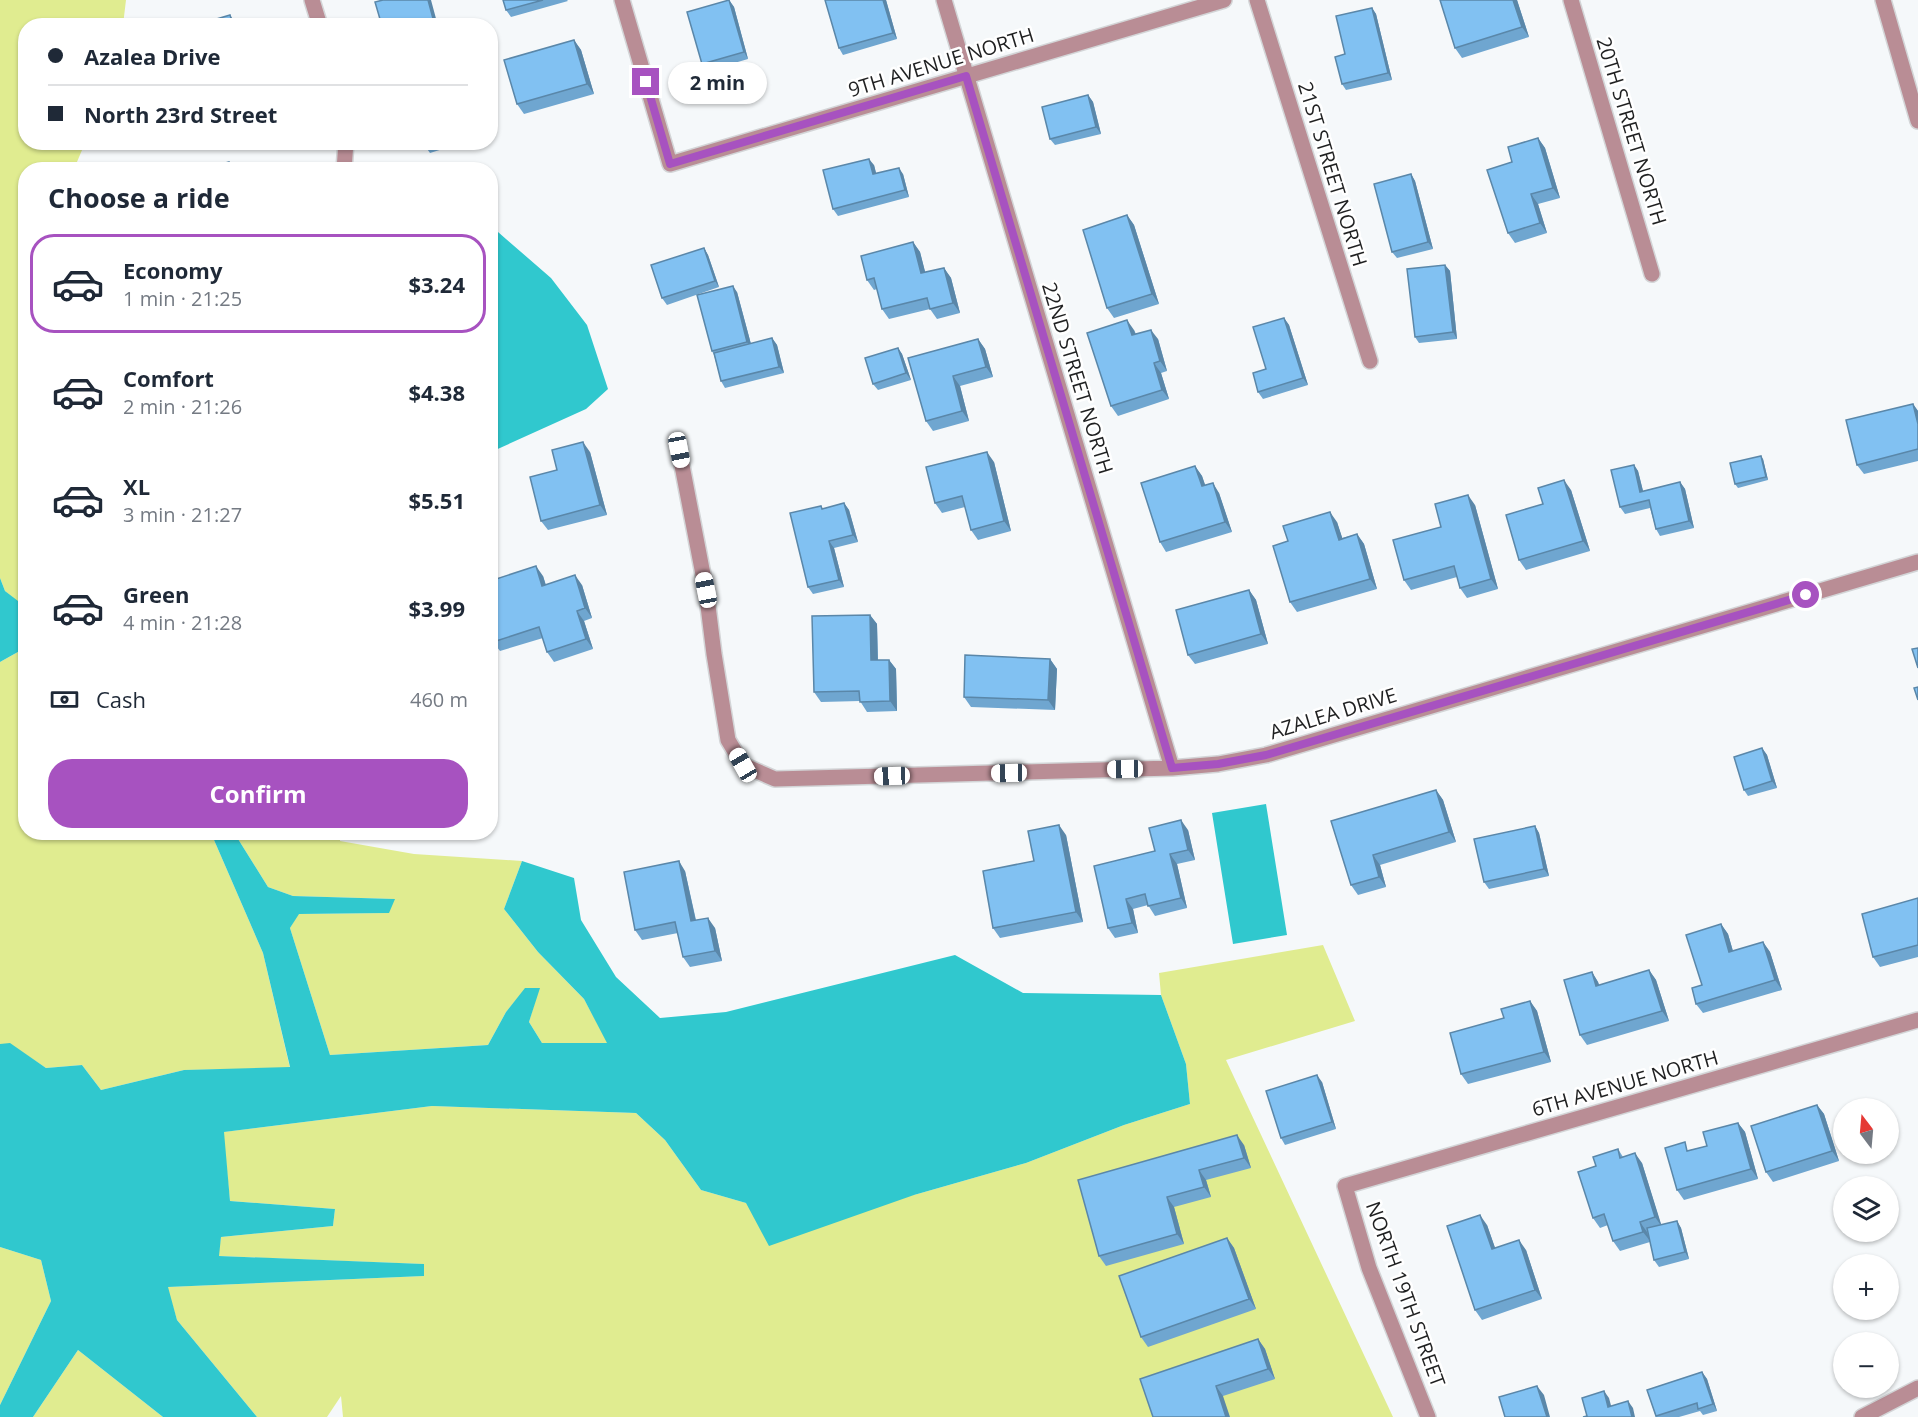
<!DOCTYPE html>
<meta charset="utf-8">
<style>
:root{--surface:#fff;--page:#f6f6f7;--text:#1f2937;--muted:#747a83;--line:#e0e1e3;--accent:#a752c0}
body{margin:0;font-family:"Open Sans",sans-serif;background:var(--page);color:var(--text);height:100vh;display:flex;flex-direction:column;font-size:22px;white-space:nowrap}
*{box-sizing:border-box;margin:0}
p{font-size:20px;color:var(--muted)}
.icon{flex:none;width:33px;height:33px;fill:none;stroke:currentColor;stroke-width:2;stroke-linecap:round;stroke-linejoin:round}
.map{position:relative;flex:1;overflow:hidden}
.drawer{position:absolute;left:18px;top:162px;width:480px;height:678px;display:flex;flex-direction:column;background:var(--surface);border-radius:24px;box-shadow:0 2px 4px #0004}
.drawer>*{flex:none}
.top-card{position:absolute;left:18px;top:18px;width:480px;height:132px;border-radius:24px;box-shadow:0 2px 4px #0004;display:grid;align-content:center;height:132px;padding:0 30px;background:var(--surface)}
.needle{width:39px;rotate:344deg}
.buttons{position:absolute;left:1833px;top:1098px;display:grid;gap:12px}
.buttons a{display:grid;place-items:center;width:66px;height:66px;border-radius:50%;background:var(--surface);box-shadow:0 2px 4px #0004;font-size:30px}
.end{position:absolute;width:27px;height:27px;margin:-14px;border:8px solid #a752c0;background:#fff;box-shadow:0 0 0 3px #fff}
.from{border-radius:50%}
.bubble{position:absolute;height:42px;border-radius:21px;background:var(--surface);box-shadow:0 2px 4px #0004;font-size:20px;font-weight:700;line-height:42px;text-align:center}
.car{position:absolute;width:18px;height:36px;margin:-18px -9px;border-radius:8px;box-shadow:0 0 4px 2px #0007;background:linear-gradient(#fff 24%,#345 0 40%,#fff 0 76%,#345 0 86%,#fff 0)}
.top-card b{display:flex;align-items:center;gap:21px;height:57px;font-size:22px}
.top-card b+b{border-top:2px solid var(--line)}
.top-card i{width:15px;height:15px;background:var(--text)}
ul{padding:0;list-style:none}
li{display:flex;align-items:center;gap:18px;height:99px;margin:0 12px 9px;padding:0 18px;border:3px solid transparent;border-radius:24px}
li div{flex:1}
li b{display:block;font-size:22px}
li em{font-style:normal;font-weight:700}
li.on{border-color:var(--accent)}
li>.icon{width:54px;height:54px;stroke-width:1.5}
h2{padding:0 30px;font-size:27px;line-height:72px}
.pay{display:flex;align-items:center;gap:15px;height:66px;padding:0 30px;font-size:22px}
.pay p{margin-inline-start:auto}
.button{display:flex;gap:12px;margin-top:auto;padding:12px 30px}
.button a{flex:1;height:69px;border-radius:24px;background:var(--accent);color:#fff;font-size:24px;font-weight:700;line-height:69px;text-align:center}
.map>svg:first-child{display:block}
.green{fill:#e0ec90}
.water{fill:#30c8ce}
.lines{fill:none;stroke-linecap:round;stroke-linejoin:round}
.street-casing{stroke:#d3d5d7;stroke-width:18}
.street{stroke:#b98d95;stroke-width:15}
.wall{fill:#6fa6d0}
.shaded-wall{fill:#5a87a9}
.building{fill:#81c1f2;stroke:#5a87a9;stroke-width:1.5}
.route{stroke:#a752c0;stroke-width:8}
.labels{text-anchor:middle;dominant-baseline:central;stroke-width:5;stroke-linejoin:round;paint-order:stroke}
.street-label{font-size:20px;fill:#1f2021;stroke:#fff}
</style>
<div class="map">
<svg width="1918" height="1417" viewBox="0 0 1918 1417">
<rect width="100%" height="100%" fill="#f5f8fa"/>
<path class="green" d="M0,0h126l-3,25 -97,1v116l59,1 -11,26 -48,1v428l-8,4 -13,-11 -5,-13z
M25,648l1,184 185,1 52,120 27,115 -106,2 -83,20 -19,-25 -36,3 -36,-24h-10v-382z
M236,833h104v8l74,13 108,7 -18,48 34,43 46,47 24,44h-66l-13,-21 10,-34h-13l-20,24 -18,33 -158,10 -40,-127 8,-14 90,-1 6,-14 -101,-3 -25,-9 -30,-48z
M1323,945l32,76 -129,39 167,357h-1050l-2,-21 -14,21h-70l-80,-97 -10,-33 257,-11 -1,-12 -205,-8 3,-19 112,-11 2,-17 -105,-8 -7,-69 209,-26 204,7 29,27 36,50 45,13 168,-8 112,-32 98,-38 66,-21 -4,-40 -25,-69 -2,-22z
M0,1247l41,13 10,41 -51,104z
M78,1350l85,67h-130z"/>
<path class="water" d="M491,230l7,2 53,46 36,47 21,64 -22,20 -95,43z
M0,578l5,13 13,10 8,-3 -1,50 -25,14z
M1266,804l21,131 -54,9 -21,-131z
M211,833h25l2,6 30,48 25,9 102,3 -6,14 -90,1 -9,14 40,127 158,-10 18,-33 19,-24h15l-11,34 13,21h65l-23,-44 -46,-47 -34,-43 18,-48 52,17 7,42 35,57 44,41 66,-6 229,-57 68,38 138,2 25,69 4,40 -66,21 -98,38 -112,32 -145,51 -23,-43 -45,-13 -36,-50 -29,-27 -204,-7 -208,26 6,69 105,8 -2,17 -112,11 -2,19 205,8v12l-256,11 9,33 80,97h-94l-85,-67 -45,67h-33v-12l51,-104 -10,-41 -41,-13v-203l10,-1 36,25 36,-3 19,25 83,-20 106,-3 -27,-114z"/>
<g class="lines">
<g class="street-casing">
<path id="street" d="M312,0l8,26
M622,0l48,164 554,-164
M944,0l228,768
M1257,0l113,361
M1571,0l81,274
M1883,0l35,121
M344,170l2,-28
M679,450l27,140 8,64 14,86 15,25 32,14 397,-11 46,-4 48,-9 652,-193
M1428,1417l-59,-149 -24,-82 573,-166
M1862,1417l56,-29"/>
</g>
<use href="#street" class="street"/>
</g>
<path class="wall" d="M503,0h64l1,1 -57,16 -5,-7z
M729,0l5,7 14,52 -41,12 -5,-7z
M825,0h61l11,39 -54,16 -4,-7z
M1440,0h77l12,37 -67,21 -7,-10z
M1372,8l4,6 16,66 -46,10 -4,-6 3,-30z
M574,40l7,10 13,44 -70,20 -7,-10z
M1088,95l5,7 8,32 -46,11 -5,-6z
M1538,138l7,10 15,50 -22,6 9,29 -32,10 -7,-10 4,-71z
M424,142h41l-35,11 -5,-7z
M874,165l2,8 27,1 6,23 -71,19 -5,-7z
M1411,174l4,7 18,68 -36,9 -5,-6z
M1127,215l7,10 25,79 -45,14 -7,-10z
M913,242l7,10 5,20 19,-4 7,10 9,35 -23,6 -7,-10 -41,10 -7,-10 -5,-20 -3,1 -7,-10z
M704,248l4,7 11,32 -52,18 -5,-7z
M1445,265l5,6 7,68 -38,4 -4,-6z
M737,292l14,52 21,-6 5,7 7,28 -59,15 -4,-7 -7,-26 -2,-4z
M1284,318l5,7 19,60 -45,14 -5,-7z
M1134,330l2,4 22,5 9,32 -6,2 8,26 -51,17 -7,-10z
M978,339l7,10 8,28 -33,9 9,35 -36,10 -7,-10 -18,-63z
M898,348l4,6 9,26 -33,10 -5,-6z
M1913,404l5,7v50l-54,13 -7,-9z
M590,452l17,63 -59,15 -7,-9 16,-51z
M1763,459l5,21 -30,8 -3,-4z
M994,462l17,69 -33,9 -7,-10 -6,-23 -23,6 -7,-10z
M1634,465l4,6 5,20 37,-9 5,7 9,39 -34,8 -4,-7 -6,-21 -25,6 -5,-7z
M1195,466l7,10 3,9 14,8 13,39 -66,20 -6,-10z
M1571,490l19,61 -64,19 -7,-10z
M844,503l5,7 9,32 -24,6 10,39 -31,7 -5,-7 13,-81 2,3z
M1475,505l23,84 -31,9 -7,-10 -3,-11 -46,13 -7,-10 37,-53z
M1337,522l5,16 15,-4 7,10 13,45 -80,23 -7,-10 -2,-61z
M543,576l3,9h36l10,33 -8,3 9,28 -39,13 -7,-10 -4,-14 -43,13 -7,-9z
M1249,590l7,10 12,44 -73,20 -7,-9z
M870,615l7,9 1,36h11l7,9 1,42 -30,1 -7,-11 -39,1 -7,-10z
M1050,659l7,10 -2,41 -84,-3 -7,-10z
M1762,748l5,7 10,33 -29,8 -4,-6z
M1436,790l7,10 13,42 -76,23 6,22 -28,8 -7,-10 -20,-64z
M1535,826l4,7 10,43 -60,13 -5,-7z
M1188,830l7,30 -18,4 10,44 -32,8 -7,-11 -15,4 5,24 -23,5 -7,-10 47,-77z
M1066,835l17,87 -83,16 -7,-10 41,-67z
M685,871l11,49 19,8 7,33 -32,6 -7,-10 -5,-24 -36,7 -7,-10z
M1918,898v59l-38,10 -7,-10z
M1721,924l7,10 5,17 30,-9 7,10 12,38 -79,23 -7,-9z
M1649,970l7,10 13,41 -82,24 -7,-10 12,-63 6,10 1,3z
M1530,1001l7,10 14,51 -83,22 -7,-10 43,-56z
M1322,1082l14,47 -51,16 -4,-7z
M1817,1105l7,9 15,47 -66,21 -7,-10z
M1738,1123l7,9 13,47 -74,21 -7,-10 13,-40 17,-4z
M1244,1145l7,23 -45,12 5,17 -37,10 10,37 -78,22 -7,-10 -21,-76z
M1618,1149l5,8 19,6 19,62 16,-4 4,7 8,31 -30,8 -5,-7 -4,-18 -30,9 -7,-10 -5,-16 -8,3 -7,-10 3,-52z
M1487,1225l8,23 31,2 16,49 -60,21 -7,-10z
M1227,1238l7,10 22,61 -108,38 -7,-10z
M1258,1339l7,10 10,30 -52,17 -70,21z
M1702,1372l5,7 10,32 -14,4 -3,-4 -21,6h-23l-9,-27z"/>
<path class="shaded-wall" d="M428,0h3l7,26h-3z
M729,0l5,7 14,52 -4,-7z
M883,0h3l11,39 -4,-6z
M1513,0h4l12,37 -7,-10z
M1372,8l4,6 16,66 -4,-7z
M230,15l7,10v1h-4z
M574,40l7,10 13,44 -7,-10z
M1088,95l5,7 8,32 -5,-7z
M1538,138l7,10 15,50 -7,-10z
M869,159l5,6 4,16 -5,-7z
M899,168l4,6 6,23 -4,-7z
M1411,174l4,7 18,68 -5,-7z
M1531,194l7,10 9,29 -7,-10z
M1127,215l7,10 25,79 -7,-10z
M913,242l7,10 8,31 -7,-10z
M704,248l4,7 11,32 -4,-6z
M1445,265l5,6 7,68 -4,-7z
M944,268l7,10 9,35 -7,-10z
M733,286l4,6 15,56 -5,-6z
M1284,318l5,7 19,60 -5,-7z
M1127,320l7,10 5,15 -7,-10z
M1151,330l7,9 9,32 -7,-10z
M772,338l5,7 7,28 -5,-6z
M978,339l7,10 8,28 -7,-10z
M898,348l4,6 9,26 -5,-7z
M1154,363l7,10 8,26 -7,-9z
M953,376l7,10 9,35 -7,-10z
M1913,404l5,7v13z
M583,442l7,10 17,63 -7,-10z
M987,452l7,10 17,69 -7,-10z
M1761,456l2,3 5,21 -2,-3z
M1634,465l4,6 7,28 -5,-7z
M1195,466l7,10 7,20 -7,-10z
M1564,480l7,10 19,61 -7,-10z
M1680,482l5,7 9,39 -5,-7z
M1213,483l6,10 13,39 -7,-10z
M1468,495l7,10 23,84 -7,-10z
M844,503l5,7 9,32 -5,-7z
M1330,512l7,10 9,27 -7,-9z
M1357,534l7,10 13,45 -7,-10z
M829,541l5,7 10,39 -5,-7z
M536,566l7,10 6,20 -7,-10z
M575,575l7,10 10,33 -7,-10z
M1249,590l7,10 12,44 -7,-10z
M577,611l7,10 9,28 -7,-10z
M870,615l7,9 1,46 -7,-10z
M1050,659l7,10 -2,41 -7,-10z
M889,660l7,9 1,42 -7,-10z
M1762,748l5,7 10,33 -5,-7z
M1436,790l7,10 13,42 -7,-10z
M1181,820l7,10 7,30 -7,-10z
M1059,825l7,10 17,87 -7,-10z
M1535,826l4,7 10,43 -5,-7z
M1170,854l7,10 10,44 -6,-10z
M1373,855l7,10 6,22 -7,-10z
M679,861l6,10 13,60 -7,-10z
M1126,899l7,10 5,24 -6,-10z
M708,918l7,10 7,33 -7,-10z
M1721,924l7,10 8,28 -7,-10z
M1763,942l7,10 12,38 -7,-10z
M1649,970l7,10 13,41 -7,-10z
M1592,972l6,10 5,14 -7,-10z
M1530,1001l7,10 14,51 -7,-10z
M1317,1075l5,7 14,47 -4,-7z
M1817,1105l7,9 15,47 -7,-10z
M1738,1123l7,9 13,47 -7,-10z
M1237,1135l7,10 7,23 -7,-10z
M1635,1153l7,10 20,64 -7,-10z
M1199,1170l7,10 5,17 -7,-10z
M1167,1197l7,10 10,37 -7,-10z
M1480,1215l7,10 12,34 -7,-10z
M1677,1221l4,7 8,31 -4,-7z
M1640,1222l7,10 3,9 -7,-9z
M1227,1238l7,10 22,61 -7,-10z
M1519,1240l7,10 16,49 -7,-9z
M1258,1339l7,10 10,30 -7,-10z
M1702,1372l5,7 10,32 -4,-7z
M1216,1386l7,10 7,21h-4z
M1537,1386l7,9 6,22h-3z
M1604,1391l5,7 4,15 -5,-6z
M1628,1401l5,7 2,9h-3z"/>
<path class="building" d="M383,0h45l7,26h-53l-7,-24z
M503,0h40l-37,10z
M729,0l15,52 -42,12 -15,-52z
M825,0h58l10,33 -54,15z
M1440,0h73l9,27 -67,21z
M1372,8l16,65 -46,11 -7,-27 10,-3 -9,-38z
M230,15l3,11h-40z
M574,40l13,44 -70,20 -13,-44z
M1088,95l8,32 -46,12 -8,-32z
M1538,138l15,50 -22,6 9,29 -32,10 -21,-63 25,-8 -4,-15z
M424,142h13l-12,4z
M869,159l4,15 26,-6 6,22 -72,19 -10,-39z
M229,162l2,8h-30z
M1411,174l17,68 -36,10 -18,-68z
M1127,215l25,79 -45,14 -24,-78z
M913,242l8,31 23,-5 9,35 -23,6 -3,-11 -45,11 -8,-31 -7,2 -6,-24z
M704,248l11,33 -53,17 -11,-33z
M1445,265l8,67 -38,5 -8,-68z
M733,286l14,56 -35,9 -15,-56z
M1284,318l19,60 -45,14 -5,-19 13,-4 -13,-42z
M1127,320l5,15 19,-5 9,31 -6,2 8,27 -51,16 -24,-73z
M772,338l7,29 -58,14 -7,-28z
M978,339l8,28 -33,9 9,35 -36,10 -18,-63z
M898,348l8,25 -33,11 -8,-26z
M1913,404l5,20v25l-61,16 -11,-45z
M583,442l17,63 -59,16 -11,-44 27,-7 -5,-20z
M987,452l17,69 -33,9 -9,-34 -27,7 -9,-36z
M1761,456l5,21 -31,7 -5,-21z
M1634,465l6,27 40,-10 9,39 -33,8 -7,-29 -29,7 -9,-37z
M1195,466l7,20 11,-3 12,39 -65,20 -19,-59z
M1564,480l19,61 -64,19 -13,-45 37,-11 -5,-16z
M1468,495l23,84 -31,9 -6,-22 -50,14 -11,-40 48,-13 -6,-23z
M844,503l9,32 -24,6 10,39 -31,7 -18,-74 31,-7 1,3z
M1330,512l9,28 18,-6 13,45 -80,23 -17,-56 15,-5 -5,-15z
M536,566l6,20 33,-11 10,33 -8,3 9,28 -39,13 -8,-25 -46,15 -3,-8v-53z
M1249,590l12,44 -73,21 -12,-45z
M870,615l1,45h18l1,41 -30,1 -1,-11 -45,1 -2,-76z
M1918,648v20l-6,-19z
M965,655l85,4 -2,41 -84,-3z
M1918,687v13l-4,-12z
M1762,748l10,33 -28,9 -10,-33z
M1436,790l13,42 -76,23 6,22 -28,8 -20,-64z
M1181,820l7,30 -18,4 11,44 -33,8 -3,-12 -19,5 6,24 -24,5 -14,-62 61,-15 -6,-23z
M1059,825l17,87 -83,16 -10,-57 51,-10 -6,-30z
M1535,826l9,43 -60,13 -10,-43z
M679,861l12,60 17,-3 7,33 -32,6 -8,-35 -40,8 -11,-58z
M1918,898v47l-45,12 -11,-43z
M1721,924l8,28 34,-10 12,38 -79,24 -4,-16 10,-3 -16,-50z
M1649,970l13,41 -82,24 -16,-55 28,-8 4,14z
M1530,1001l14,51 -83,22 -11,-41 54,-15 -3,-9z
M1317,1075l15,47 -51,16 -15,-47z
M1817,1105l15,46 -66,21 -15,-46z
M1738,1123l13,46 -74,21 -12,-42 20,-6 2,9 20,-5 -4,-14z
M1237,1135l7,23 -45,12 5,17 -37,10 10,37 -78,22 -21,-76z
M1618,1149l2,9 15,-5 20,64 -15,5 3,10 -30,9 -9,-27 -11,4 -15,-46 18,-6 -3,-9z
M1480,1215l12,34 27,-9 16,50 -60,20 -28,-84z
M1677,1221l8,31 -31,8 -7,-32z
M1227,1238l22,61 -108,38 -22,-61z
M1258,1339l10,30 -52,17 10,31h-73l-13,-38z
M1702,1372l11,32 -15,5 -1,-6 -41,13 -9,-26z
M1537,1386l10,31h-42l-6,-20z
M1604,1391l4,16 20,-6 4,16h-49l4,-1 -5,-18z"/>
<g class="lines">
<path class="route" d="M646,82l24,82 296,-88 206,692 46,-4 48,-9 540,-160"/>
</g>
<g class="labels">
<g class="street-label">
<text transform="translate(941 62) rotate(-17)">9TH AVENUE NORTH</text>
<text transform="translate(1632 131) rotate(73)">20TH STREET NORTH</text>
<text transform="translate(1333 174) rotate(73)">21ST STREET NORTH</text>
<text transform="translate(1078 378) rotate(73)">22ND STREET NORTH</text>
<text transform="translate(1333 713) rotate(-17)">AZALEA DRIVE</text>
<text transform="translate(1625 1083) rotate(-16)">6TH AVENUE NORTH</text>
<text transform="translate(1406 1294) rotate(70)">NORTH 19TH STREET</text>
</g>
</g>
</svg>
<div class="buttons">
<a><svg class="needle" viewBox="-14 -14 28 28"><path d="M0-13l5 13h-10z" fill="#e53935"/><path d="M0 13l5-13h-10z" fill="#747a83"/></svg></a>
<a><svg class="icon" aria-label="layers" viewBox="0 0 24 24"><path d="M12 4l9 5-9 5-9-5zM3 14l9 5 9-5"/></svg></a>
<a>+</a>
<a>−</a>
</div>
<i class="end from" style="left:1806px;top:595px"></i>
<i class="end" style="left:646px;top:82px"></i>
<div class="bubble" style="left:668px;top:62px;width:99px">2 min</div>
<i class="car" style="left:679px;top:450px;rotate:169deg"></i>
<i class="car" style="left:706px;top:590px;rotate:349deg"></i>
<i class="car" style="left:743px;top:765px;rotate:330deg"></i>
<i class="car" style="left:1125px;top:769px;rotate:269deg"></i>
<i class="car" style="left:1009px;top:773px;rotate:269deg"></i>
<i class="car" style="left:892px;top:776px;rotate:268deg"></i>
<div class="top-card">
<b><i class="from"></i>Azalea Drive</b>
<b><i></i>North 23rd Street</b>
</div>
<section class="drawer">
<h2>Choose a ride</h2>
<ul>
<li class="on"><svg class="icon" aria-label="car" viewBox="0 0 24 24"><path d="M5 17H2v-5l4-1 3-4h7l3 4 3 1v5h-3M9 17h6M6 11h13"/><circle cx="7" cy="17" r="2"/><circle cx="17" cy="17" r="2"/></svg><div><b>Economy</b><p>1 min · 21:25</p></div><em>$3.24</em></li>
<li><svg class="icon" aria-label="car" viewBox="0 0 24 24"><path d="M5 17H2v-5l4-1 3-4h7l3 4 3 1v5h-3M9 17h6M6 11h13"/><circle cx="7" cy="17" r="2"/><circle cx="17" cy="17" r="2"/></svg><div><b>Comfort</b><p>2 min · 21:26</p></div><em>$4.38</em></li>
<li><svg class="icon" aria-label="car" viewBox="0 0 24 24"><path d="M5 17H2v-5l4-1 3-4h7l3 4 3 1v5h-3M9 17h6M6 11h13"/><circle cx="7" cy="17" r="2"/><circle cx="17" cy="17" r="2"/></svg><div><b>XL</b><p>3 min · 21:27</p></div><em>$5.51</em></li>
<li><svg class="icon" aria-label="car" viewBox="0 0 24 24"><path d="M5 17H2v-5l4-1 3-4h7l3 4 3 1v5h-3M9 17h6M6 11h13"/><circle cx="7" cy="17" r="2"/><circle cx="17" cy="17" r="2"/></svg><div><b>Green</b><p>4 min · 21:28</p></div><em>$3.99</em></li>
</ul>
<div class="pay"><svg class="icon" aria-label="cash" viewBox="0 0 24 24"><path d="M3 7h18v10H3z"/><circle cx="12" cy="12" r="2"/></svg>Cash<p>460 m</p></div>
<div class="button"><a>Confirm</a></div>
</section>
</div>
